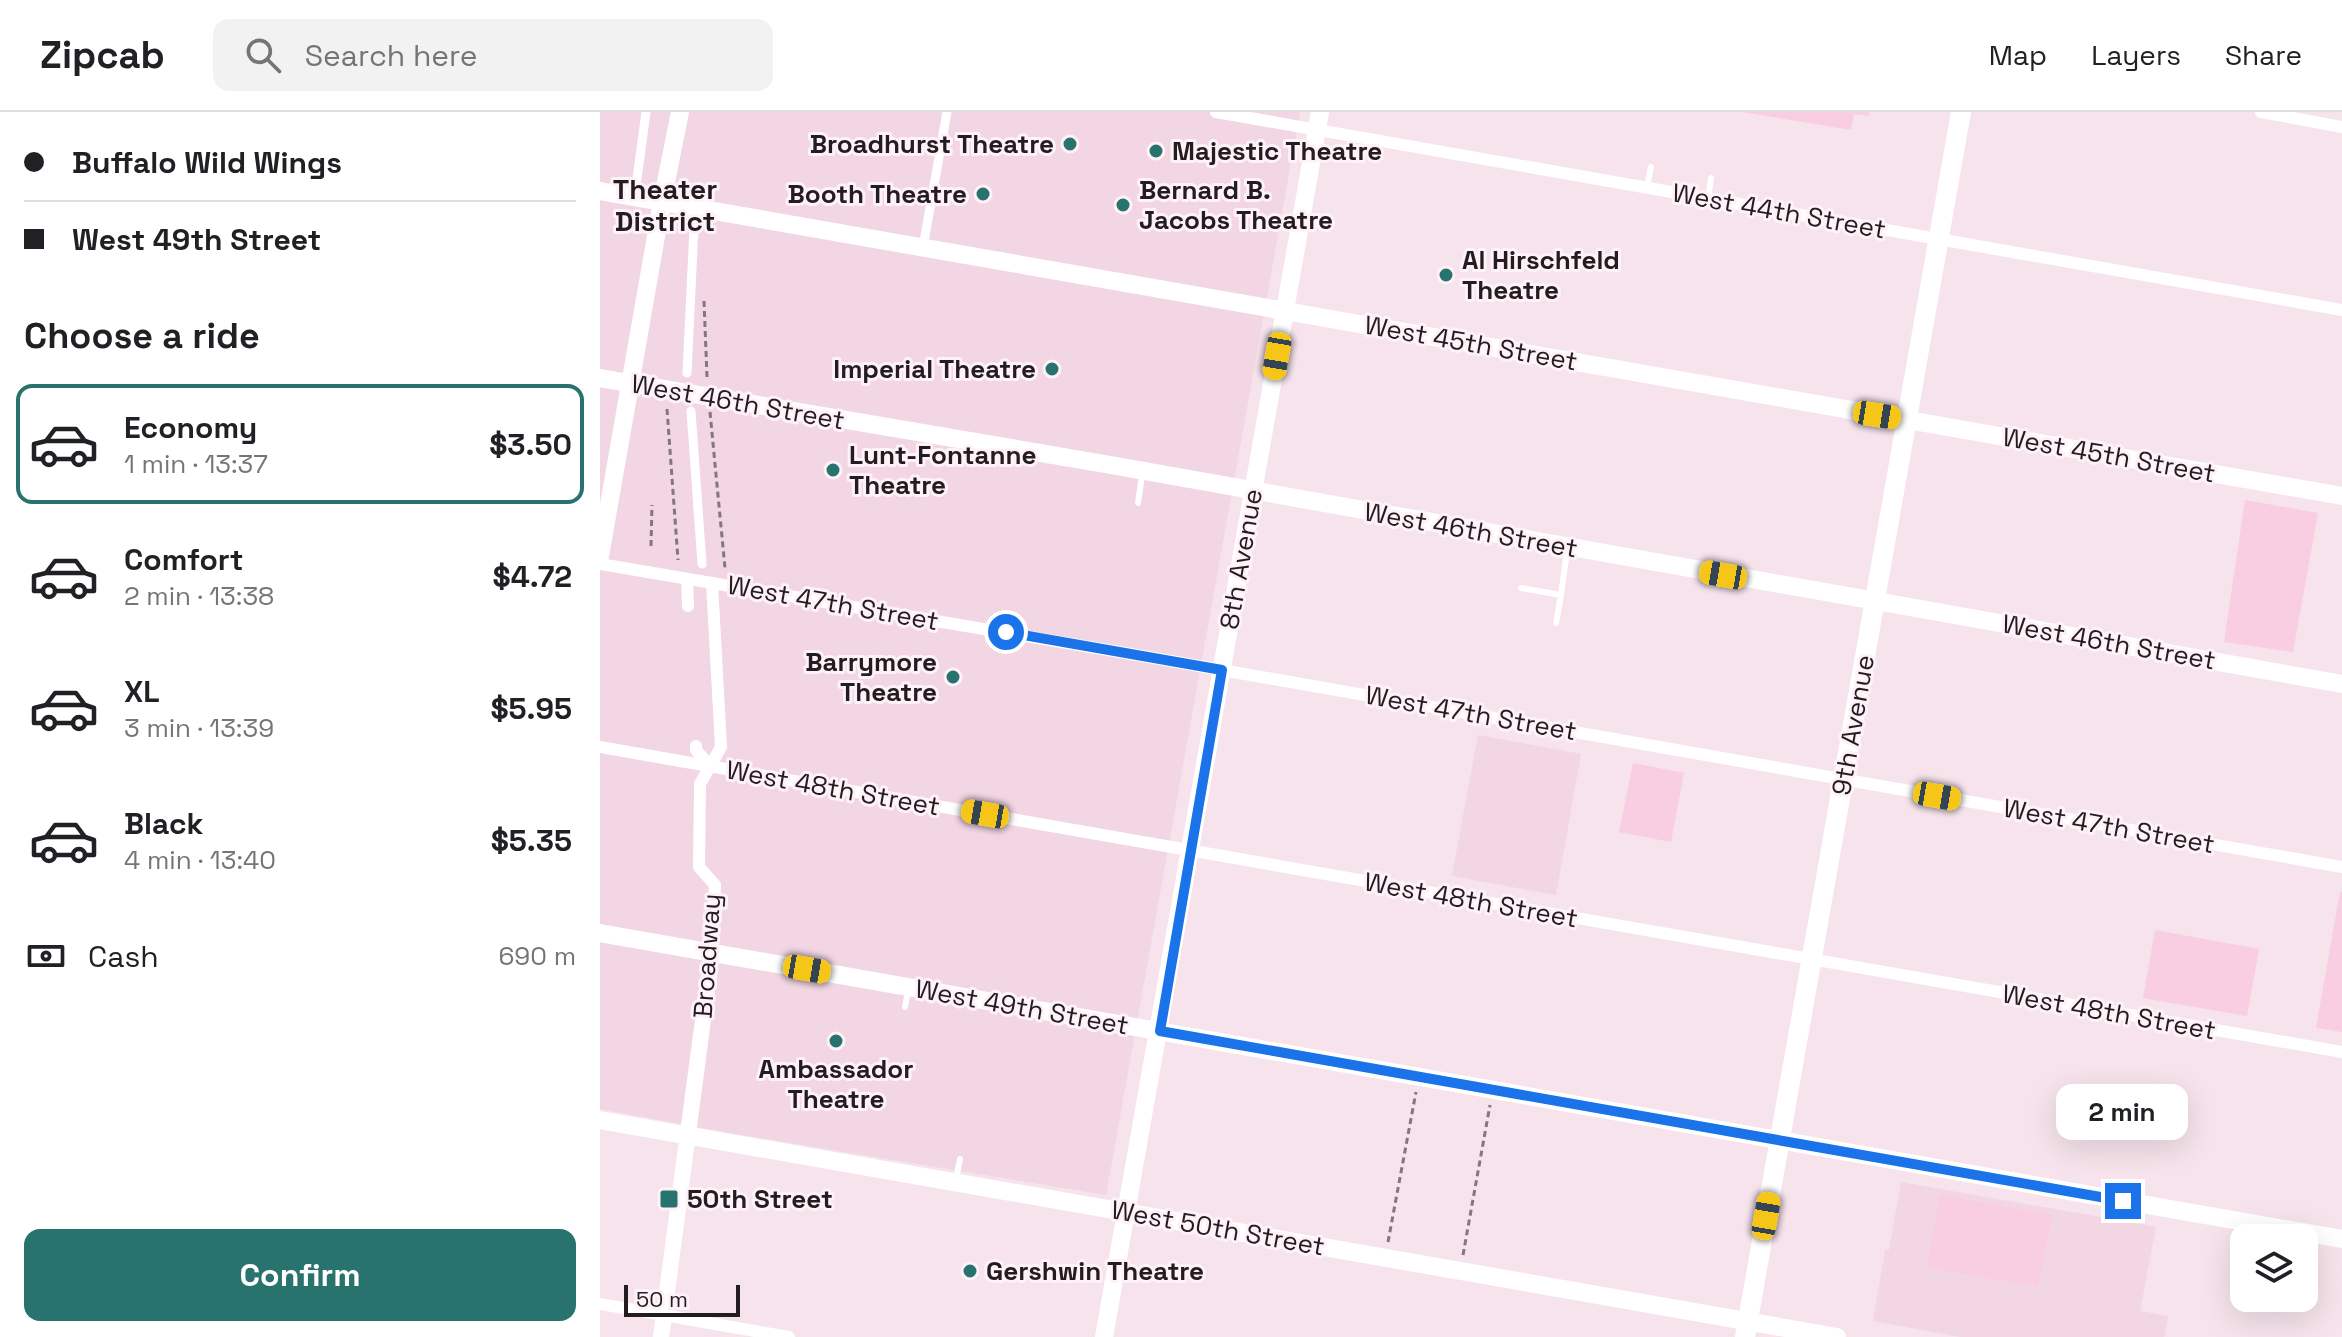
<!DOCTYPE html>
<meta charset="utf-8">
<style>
:root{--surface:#fff;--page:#f2f2f2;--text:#202124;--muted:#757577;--line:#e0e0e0;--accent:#29736f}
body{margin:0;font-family:"Space Grotesk",sans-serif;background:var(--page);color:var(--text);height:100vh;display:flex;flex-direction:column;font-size:30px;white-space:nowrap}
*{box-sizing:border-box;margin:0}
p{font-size:26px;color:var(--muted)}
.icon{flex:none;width:44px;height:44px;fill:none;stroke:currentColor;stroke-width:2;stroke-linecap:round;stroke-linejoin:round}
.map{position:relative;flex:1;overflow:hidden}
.sheet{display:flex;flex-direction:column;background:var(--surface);width:600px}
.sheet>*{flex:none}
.hud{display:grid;align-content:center;height:176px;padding:0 24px;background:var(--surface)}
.controls{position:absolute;left:1630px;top:1112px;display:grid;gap:16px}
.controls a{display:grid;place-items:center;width:88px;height:88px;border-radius:16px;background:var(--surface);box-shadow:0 8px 32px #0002;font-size:40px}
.scale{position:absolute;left:24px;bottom:20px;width:116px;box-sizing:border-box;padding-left:8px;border:4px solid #241d20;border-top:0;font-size:22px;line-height:28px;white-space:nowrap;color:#241d20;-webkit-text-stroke:6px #fef2f8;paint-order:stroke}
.end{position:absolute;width:36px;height:36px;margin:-18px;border:10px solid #1a73e8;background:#fff;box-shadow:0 0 0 4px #fff}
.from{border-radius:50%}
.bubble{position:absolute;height:56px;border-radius:16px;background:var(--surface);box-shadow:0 8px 32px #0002;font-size:26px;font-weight:600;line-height:56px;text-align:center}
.car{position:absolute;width:24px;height:48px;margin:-24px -12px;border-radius:10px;box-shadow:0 0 6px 2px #0007;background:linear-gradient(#f5c518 24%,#345 0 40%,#f5c518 0 76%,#345 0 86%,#f5c518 0)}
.hud b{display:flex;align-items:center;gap:28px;height:76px;font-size:30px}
.hud b+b{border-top:2px solid var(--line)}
.hud i{width:20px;height:20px;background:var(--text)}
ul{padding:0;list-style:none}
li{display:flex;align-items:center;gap:24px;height:120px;margin:0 16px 12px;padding:0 8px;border:4px solid transparent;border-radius:16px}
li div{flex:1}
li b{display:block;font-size:30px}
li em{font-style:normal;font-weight:600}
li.current{border-color:var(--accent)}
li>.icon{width:72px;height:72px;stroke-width:1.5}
h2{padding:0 24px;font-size:36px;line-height:96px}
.pay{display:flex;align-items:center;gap:20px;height:88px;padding:0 24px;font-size:30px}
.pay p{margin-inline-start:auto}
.cta{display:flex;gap:16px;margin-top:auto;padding:16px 24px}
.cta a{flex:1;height:92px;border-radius:16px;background:var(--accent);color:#fff;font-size:32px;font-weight:600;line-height:92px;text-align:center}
header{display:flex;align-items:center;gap:48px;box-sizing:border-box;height:112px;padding:0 40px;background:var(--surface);border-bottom:2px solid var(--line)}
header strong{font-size:38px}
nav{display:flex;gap:44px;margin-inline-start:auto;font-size:28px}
.search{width:560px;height:72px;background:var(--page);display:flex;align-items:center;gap:20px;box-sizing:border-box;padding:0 28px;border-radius:16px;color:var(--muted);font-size:30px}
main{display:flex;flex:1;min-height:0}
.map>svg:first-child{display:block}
.built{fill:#f2d6e3}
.green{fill:#f9cde2}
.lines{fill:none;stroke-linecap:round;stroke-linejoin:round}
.path{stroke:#83767c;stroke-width:3;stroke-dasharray:6 4;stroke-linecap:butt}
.service{stroke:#fff;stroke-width:6}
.pedestrian{stroke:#fff;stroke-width:9}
.minor{stroke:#fff;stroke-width:12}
.tertiary{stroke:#fff;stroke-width:16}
.secondary{stroke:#fff;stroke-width:18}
.primary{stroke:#fff;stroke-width:20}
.route{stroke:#1a73e8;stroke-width:10}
.poi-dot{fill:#29736f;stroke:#fef2f8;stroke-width:3}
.labels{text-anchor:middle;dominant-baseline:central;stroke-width:6;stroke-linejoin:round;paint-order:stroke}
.poi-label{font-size:26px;font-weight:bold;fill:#241d20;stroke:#fef2f8;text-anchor:start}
.street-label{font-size:26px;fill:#241d20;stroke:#fef2f8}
.neighbourhood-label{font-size:28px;font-weight:bold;fill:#241d20;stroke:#fef2f8}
</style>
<header>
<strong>Zipcab</strong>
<div class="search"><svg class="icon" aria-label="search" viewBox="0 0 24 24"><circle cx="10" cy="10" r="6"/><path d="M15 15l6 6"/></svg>Search here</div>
<nav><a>Map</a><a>Layers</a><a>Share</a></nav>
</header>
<main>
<section class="sheet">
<div class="hud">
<b><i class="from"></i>Buffalo Wild Wings</b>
<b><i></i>West 49th Street</b>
</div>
<h2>Choose a ride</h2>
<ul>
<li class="current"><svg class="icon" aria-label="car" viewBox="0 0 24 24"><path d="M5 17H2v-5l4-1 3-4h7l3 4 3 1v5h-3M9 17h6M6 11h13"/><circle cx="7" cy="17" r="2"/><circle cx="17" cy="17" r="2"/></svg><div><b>Economy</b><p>1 min · 13:37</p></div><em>$3.50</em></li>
<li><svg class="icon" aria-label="car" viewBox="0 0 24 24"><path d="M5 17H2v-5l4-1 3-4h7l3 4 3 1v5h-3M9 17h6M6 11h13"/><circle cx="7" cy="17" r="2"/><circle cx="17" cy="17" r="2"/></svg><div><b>Comfort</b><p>2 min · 13:38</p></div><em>$4.72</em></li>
<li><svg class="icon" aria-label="car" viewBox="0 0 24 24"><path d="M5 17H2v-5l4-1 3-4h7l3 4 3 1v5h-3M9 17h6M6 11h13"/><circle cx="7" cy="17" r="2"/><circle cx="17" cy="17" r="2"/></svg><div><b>XL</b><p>3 min · 13:39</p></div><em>$5.95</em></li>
<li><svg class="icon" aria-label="car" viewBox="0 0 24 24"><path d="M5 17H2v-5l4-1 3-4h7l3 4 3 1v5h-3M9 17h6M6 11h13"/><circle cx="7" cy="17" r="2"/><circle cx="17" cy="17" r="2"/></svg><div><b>Black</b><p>4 min · 13:40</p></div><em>$5.35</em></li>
</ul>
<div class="pay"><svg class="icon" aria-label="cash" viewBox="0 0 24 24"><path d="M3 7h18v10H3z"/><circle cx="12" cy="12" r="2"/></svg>Cash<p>690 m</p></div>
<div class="cta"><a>Confirm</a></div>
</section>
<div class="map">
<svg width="1742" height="1225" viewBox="0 0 1742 1225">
<rect width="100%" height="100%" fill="#f6e3eb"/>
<path class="built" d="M0,0h700l-194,1083 -382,-63 -124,-23z
M878,623l103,19 -25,141 -104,-19z
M1301,1070l255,45 -16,84 28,5 -4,21h-203l-88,-16 12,-71h4z"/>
<path class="green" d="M1142,0h127v4l-15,-2 -3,16z
M1645,388l73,13 -25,139 -69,-10z
M1033,651l51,10 -13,69 -52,-10z
M1740,780h2v140l-26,-4z
M1555,818l104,19 -12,67 -104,-18z
M1340,1083l112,20 -14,72 -111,-20z"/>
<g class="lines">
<path class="path" d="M199,94v-3
M104,189l3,76
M67,297l11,151
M110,300l15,156
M51,434l1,-41
M788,1130l28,-150
M863,1143l27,-150"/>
<path class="service" d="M1047,75l4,-20
M1108,86l3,-20
M538,391l4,-28
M921,476l40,7 6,-44
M956,511l5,-28
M305,895l3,-16
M356,1067l4,-20"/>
<path class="pedestrian" d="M37,67l9,-67
M323,135l24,-135
M87,261l7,-146
M91,299l11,153"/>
<path class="minor" d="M616,0l1126,198
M1661,0l81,15
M0,452l531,90 1211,213
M87,467l1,27
M112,471l9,164 -21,37 -1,83 16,18 -3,67
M96,634v4l14,16
M0,635l1742,305
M0,1192l189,33"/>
<path class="tertiary" d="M61,1225l51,-385"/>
<path class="secondary" d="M0,79l1742,305
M0,266l505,86 1237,220
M0,444l62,-354 18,-90
M0,821l1742,306
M0,1008l1237,217
M504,1225l216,-1225"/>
<path class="primary" d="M1145,1225l216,-1225"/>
</g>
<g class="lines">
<path class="route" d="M406,520l216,38 -62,361 963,170"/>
</g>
<g class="poi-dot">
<circle cx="470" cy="32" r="8"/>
<circle cx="556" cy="39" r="8"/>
<circle cx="383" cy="82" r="8"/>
<circle cx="523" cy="93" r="8"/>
<circle cx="846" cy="163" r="8"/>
<circle cx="452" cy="257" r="8"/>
<circle cx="233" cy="358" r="8"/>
<circle cx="353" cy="565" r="8"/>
<circle cx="236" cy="929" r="8"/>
<rect x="59" y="1077" width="20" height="20" rx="4"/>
<circle cx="370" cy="1159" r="8"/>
</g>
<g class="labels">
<g class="poi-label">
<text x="454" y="32" text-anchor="end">Broadhurst Theatre</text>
<text x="572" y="39">Majestic Theatre</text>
<text x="539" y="78">Bernard B.<tspan x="539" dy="30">Jacobs Theatre</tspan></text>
<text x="367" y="82" text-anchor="end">Booth Theatre</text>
<text x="862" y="148">Al Hirschfeld<tspan x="862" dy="30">Theatre</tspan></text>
<text x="436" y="257" text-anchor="end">Imperial Theatre</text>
<text x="249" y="343">Lunt-Fontanne<tspan x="249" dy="30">Theatre</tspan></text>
<text x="337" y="550" text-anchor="end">Barrymore<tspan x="337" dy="30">Theatre</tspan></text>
<text x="236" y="957" text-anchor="middle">Ambassador<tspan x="236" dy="30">Theatre</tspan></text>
<text x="87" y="1087">50th Street</text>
<text x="386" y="1159">Gershwin Theatre</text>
</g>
<g class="street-label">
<text transform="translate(1179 99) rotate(10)">West 44th Street</text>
<text transform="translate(871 231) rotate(10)">West 45th Street</text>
<text transform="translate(138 290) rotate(10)">West 46th Street</text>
<text transform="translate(1509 343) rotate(10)">West 45th Street</text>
<text transform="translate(871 418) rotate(10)">West 46th Street</text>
<text transform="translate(641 447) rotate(-80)">8th Avenue</text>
<text transform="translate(233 491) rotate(10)">West 47th Street</text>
<text transform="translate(1509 530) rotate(10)">West 46th Street</text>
<text transform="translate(871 601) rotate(10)">West 47th Street</text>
<text transform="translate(1253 613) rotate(-80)">9th Avenue</text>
<text transform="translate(233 676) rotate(10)">West 48th Street</text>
<text transform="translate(1509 714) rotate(10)">West 47th Street</text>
<text transform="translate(871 788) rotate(10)">West 48th Street</text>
<text transform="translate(107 844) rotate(-86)">Broadway</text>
<text transform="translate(422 895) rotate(10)">West 49th Street</text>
<text transform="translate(1509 900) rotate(10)">West 48th Street</text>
<text transform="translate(618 1116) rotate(10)">West 50th Street</text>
</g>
<g class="neighbourhood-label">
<text x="65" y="77">Theater<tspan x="65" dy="32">District</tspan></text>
</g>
</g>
</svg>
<div class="controls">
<a><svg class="icon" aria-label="layers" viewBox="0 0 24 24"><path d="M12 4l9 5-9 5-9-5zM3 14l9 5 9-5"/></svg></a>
</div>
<div class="scale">50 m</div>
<i class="end from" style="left:406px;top:520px"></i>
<i class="end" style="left:1523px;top:1089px"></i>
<div class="bubble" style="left:1456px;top:972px;width:132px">2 min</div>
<i class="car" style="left:677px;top:244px;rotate:190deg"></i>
<i class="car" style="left:1277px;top:303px;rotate:99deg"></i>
<i class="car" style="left:1123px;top:463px;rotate:280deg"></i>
<i class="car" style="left:1337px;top:684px;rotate:100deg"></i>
<i class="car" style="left:385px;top:702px;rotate:280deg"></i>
<i class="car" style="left:207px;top:857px;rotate:100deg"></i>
<i class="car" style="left:1166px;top:1104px;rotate:10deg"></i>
</div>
</main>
